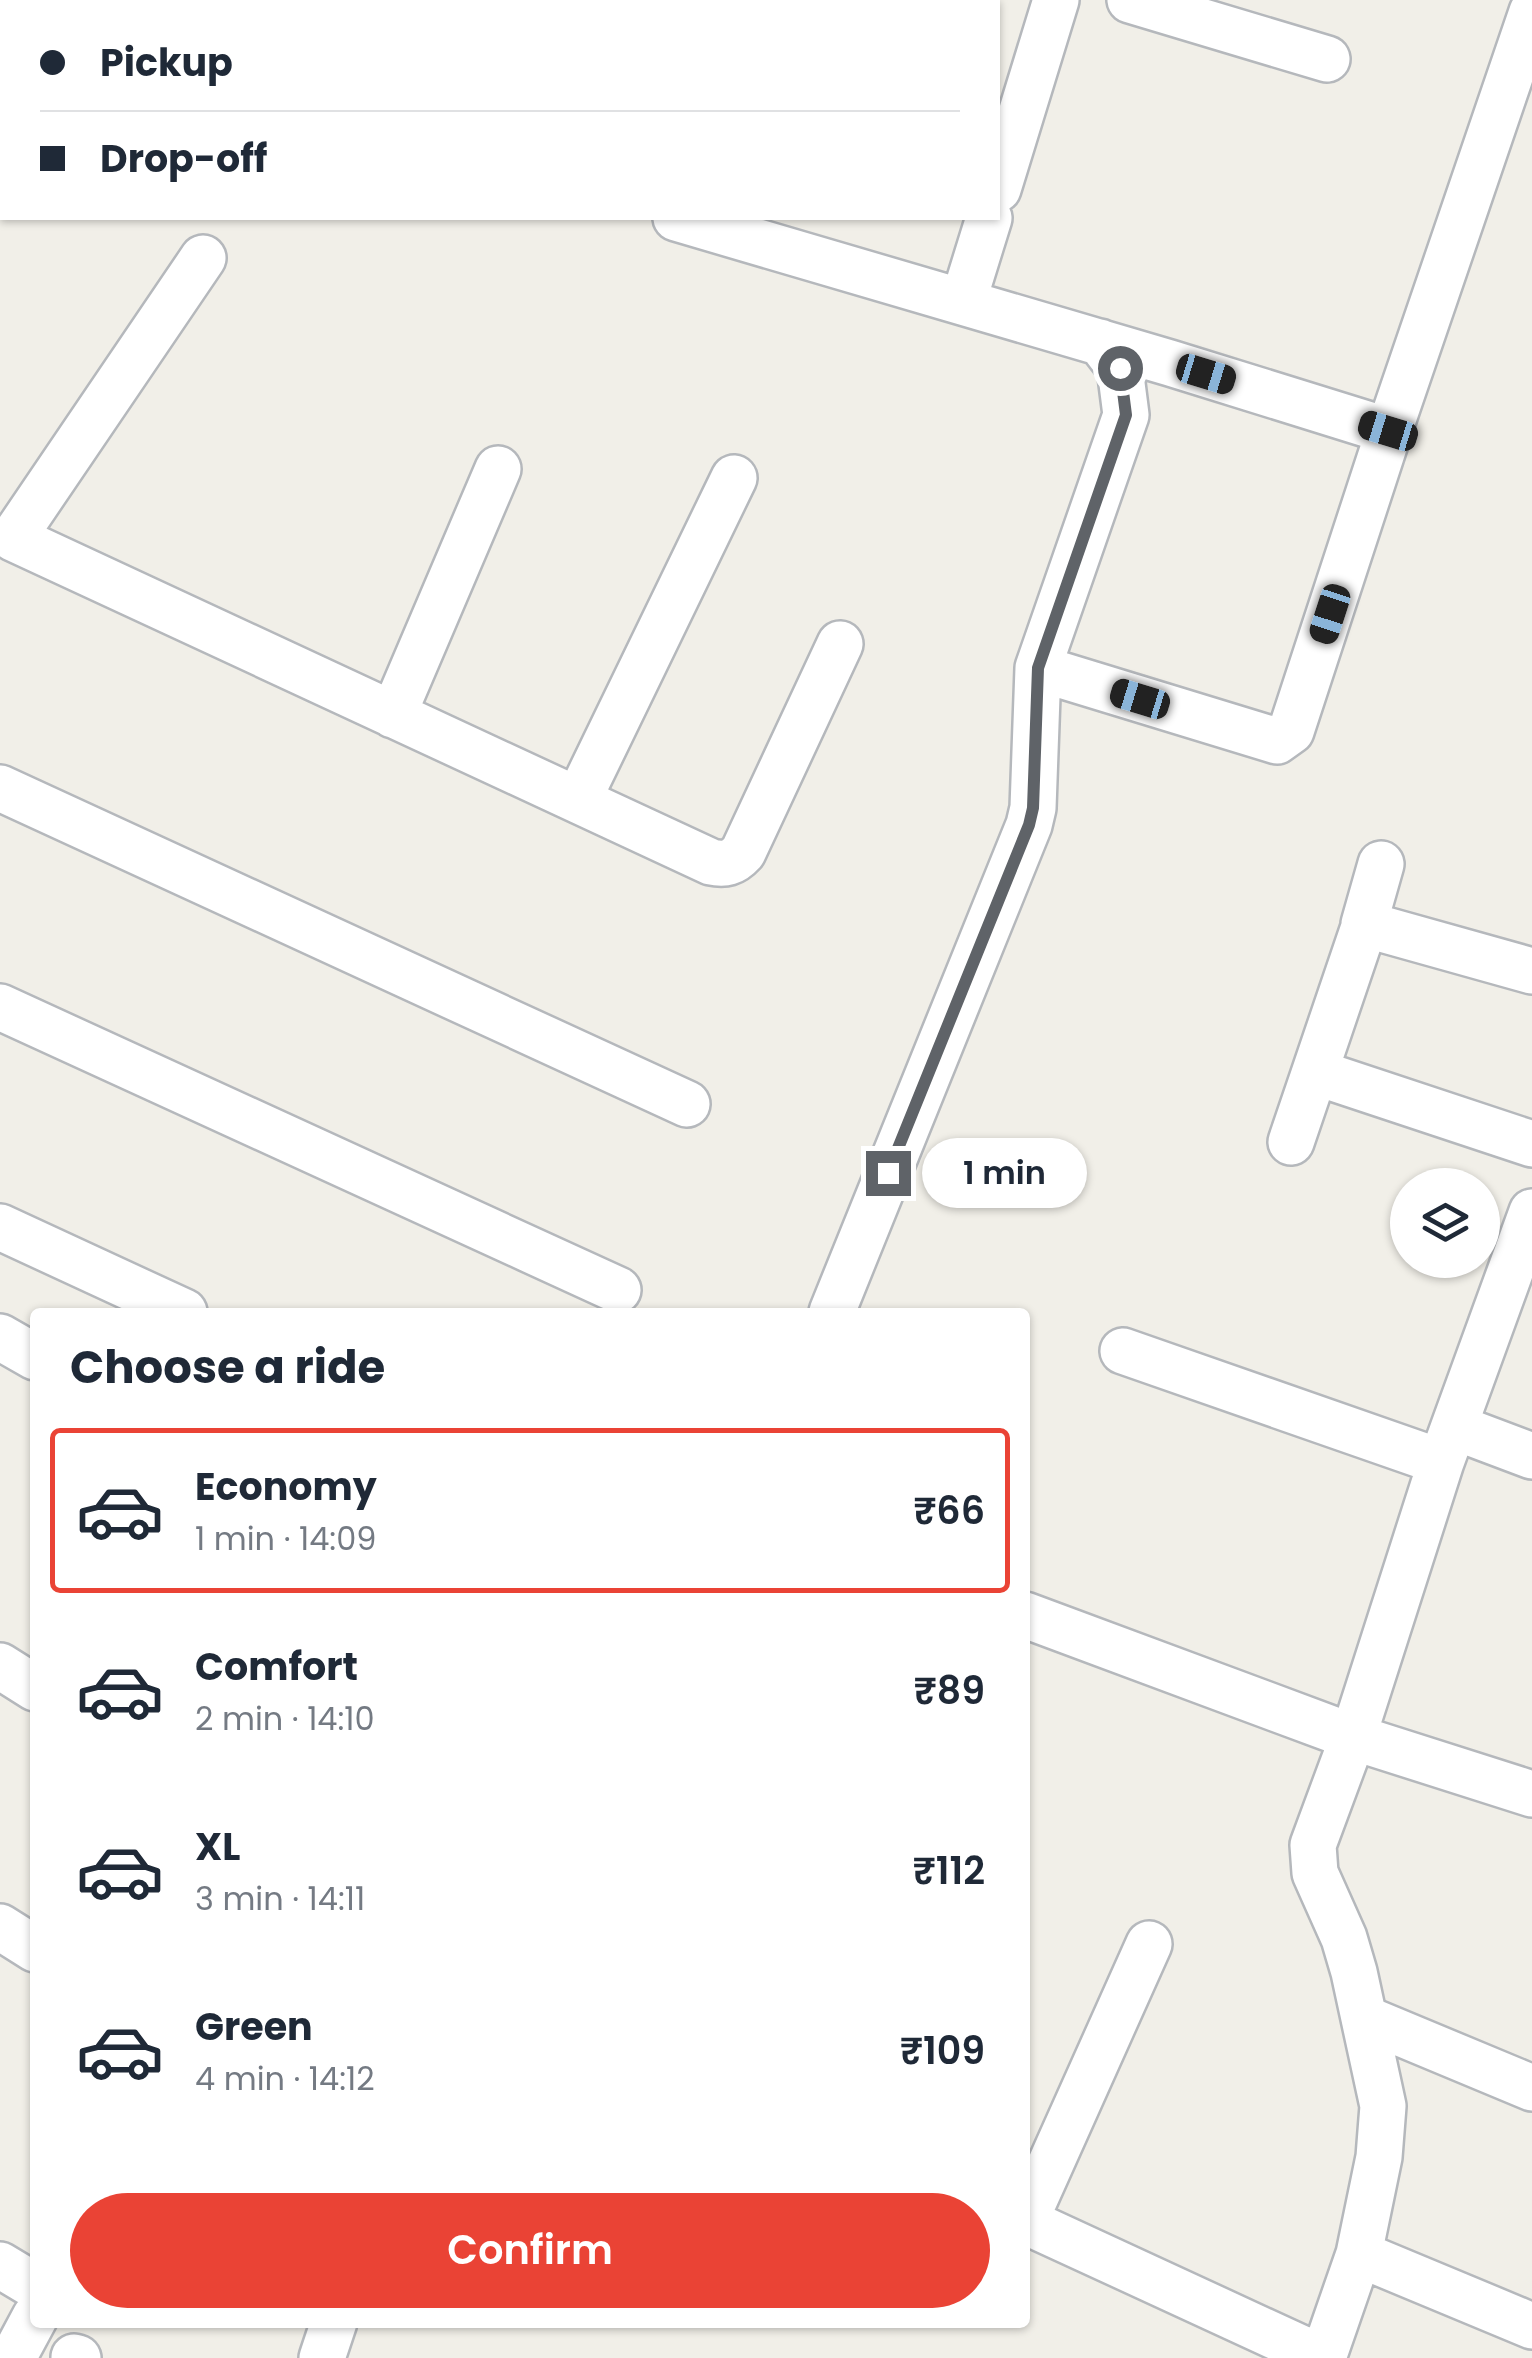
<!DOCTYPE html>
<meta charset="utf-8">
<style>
:root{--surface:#fff;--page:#f6f6f7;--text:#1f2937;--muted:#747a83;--line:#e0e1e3;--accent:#ea4335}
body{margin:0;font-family:Poppins,sans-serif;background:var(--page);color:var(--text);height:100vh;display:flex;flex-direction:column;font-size:38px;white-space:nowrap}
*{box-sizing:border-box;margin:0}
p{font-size:32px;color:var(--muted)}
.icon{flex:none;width:55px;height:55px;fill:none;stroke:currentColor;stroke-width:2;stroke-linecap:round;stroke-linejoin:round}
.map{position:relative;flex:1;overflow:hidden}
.drawer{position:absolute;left:30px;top:1308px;width:1000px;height:1020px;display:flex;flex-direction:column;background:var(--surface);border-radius:10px;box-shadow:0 2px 8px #0004}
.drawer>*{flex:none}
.guide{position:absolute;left:0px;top:0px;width:1000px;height:220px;box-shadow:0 2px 8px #0004;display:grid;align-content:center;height:220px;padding:0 40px;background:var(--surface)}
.buttons{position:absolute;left:1390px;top:1168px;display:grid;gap:20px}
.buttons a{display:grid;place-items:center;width:110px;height:110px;border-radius:50%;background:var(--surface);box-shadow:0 2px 8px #0004;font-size:50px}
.end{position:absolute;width:45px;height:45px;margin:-22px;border:12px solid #5f6368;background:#fff;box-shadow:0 0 0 5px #fff}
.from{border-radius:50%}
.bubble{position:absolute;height:70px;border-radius:35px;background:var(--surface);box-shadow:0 2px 8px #0004;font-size:32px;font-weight:600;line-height:70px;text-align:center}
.car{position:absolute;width:30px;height:60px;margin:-30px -15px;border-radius:12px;box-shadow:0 0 8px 2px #0007;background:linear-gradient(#222 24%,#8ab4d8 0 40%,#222 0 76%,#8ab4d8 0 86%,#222 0)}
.guide b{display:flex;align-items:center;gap:35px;height:95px;font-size:38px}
.guide b+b{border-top:2px solid var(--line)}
.guide i{width:25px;height:25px;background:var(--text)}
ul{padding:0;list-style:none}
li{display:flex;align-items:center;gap:30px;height:165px;margin:0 20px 15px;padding:0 20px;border:5px solid transparent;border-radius:10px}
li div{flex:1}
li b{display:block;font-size:38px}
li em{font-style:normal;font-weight:600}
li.on{border-color:var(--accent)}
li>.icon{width:90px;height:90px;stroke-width:1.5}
h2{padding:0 40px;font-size:45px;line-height:120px}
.cta{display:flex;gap:20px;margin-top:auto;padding:20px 40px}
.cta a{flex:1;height:115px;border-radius:60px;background:var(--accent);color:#fff;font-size:40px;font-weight:600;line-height:115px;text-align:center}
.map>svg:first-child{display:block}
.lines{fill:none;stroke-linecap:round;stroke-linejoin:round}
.minor-casing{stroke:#b5b8bc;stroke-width:50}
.minor{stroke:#fff;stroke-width:45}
.route{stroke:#5f6368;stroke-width:12}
</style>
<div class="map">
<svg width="1532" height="2358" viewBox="0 0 1532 2358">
<rect width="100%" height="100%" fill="#f1efe8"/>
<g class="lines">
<g class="minor-casing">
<path id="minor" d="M329,0l3,2
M1130,0l197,59
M998,189l58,-189
M676,218l494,145 219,68
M203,258l-190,280 698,324c14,3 22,1 32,-10l97,-208
M963,302l26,-84
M1038,668l239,73 14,-10 98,-300 143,-419
M393,715l105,-246
M0,788l687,316
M578,800l156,-322
M1381,864l-17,60 168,47
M0,1007l618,283
M1315,1072l217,72
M1291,1142l74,-218
M0,1227l184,85
M832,1312l197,-487 4,-17 5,-140 88,-253 -6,-47 -20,-26
M0,1337l35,20
M1123,1351l318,111
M1455,1427l77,29
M1025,1615l328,122 179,57
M0,1666l35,22
M0,1927l35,22
M1149,1944l-124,277 297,137
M1364,2018l168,70
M1359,2254l173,72
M0,2265l35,21
M74,2357l4,1
M13,2358l22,-41
M322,2358l12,-36
M1323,2358l36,-104 20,-97 4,-51 -29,-134 -10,-34 -29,-65 -2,-28 40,-108 88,-275 91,-250"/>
</g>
<use href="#minor" class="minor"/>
</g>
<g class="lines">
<path class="route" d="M888,1173l141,-348 4,-17 5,-140 88,-253 -6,-47"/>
</g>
</svg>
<div class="buttons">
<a><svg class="icon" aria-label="layers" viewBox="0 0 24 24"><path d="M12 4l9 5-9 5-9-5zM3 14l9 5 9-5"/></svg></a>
</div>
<i class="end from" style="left:1120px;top:368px"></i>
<i class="end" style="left:888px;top:1173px"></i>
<div class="bubble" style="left:922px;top:1138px;width:165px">1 min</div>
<i class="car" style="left:1206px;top:374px;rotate:107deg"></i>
<i class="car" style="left:1388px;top:431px;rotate:287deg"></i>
<i class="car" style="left:1330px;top:614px;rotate:198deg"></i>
<i class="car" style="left:1140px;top:699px;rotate:287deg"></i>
<div class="guide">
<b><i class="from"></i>Pickup</b>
<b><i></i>Drop-off</b>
</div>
<section class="drawer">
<h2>Choose a ride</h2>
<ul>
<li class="on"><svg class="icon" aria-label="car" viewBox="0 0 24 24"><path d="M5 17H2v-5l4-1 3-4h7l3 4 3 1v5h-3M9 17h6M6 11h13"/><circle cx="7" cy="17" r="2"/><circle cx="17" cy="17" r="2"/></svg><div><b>Economy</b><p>1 min · 14:09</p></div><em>₹66</em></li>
<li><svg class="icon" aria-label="car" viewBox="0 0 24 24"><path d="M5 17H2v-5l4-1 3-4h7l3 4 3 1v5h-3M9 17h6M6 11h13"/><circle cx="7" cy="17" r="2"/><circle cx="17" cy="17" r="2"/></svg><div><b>Comfort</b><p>2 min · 14:10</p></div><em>₹89</em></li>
<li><svg class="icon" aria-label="car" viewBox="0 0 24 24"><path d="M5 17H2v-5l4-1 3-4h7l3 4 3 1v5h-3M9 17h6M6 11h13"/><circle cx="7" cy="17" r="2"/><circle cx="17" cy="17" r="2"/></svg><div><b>XL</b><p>3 min · 14:11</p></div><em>₹112</em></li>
<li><svg class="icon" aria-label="car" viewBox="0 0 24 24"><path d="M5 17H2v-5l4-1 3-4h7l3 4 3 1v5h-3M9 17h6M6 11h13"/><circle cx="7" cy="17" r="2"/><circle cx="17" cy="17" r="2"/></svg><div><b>Green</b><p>4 min · 14:12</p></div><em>₹109</em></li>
</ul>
<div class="cta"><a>Confirm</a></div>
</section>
</div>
